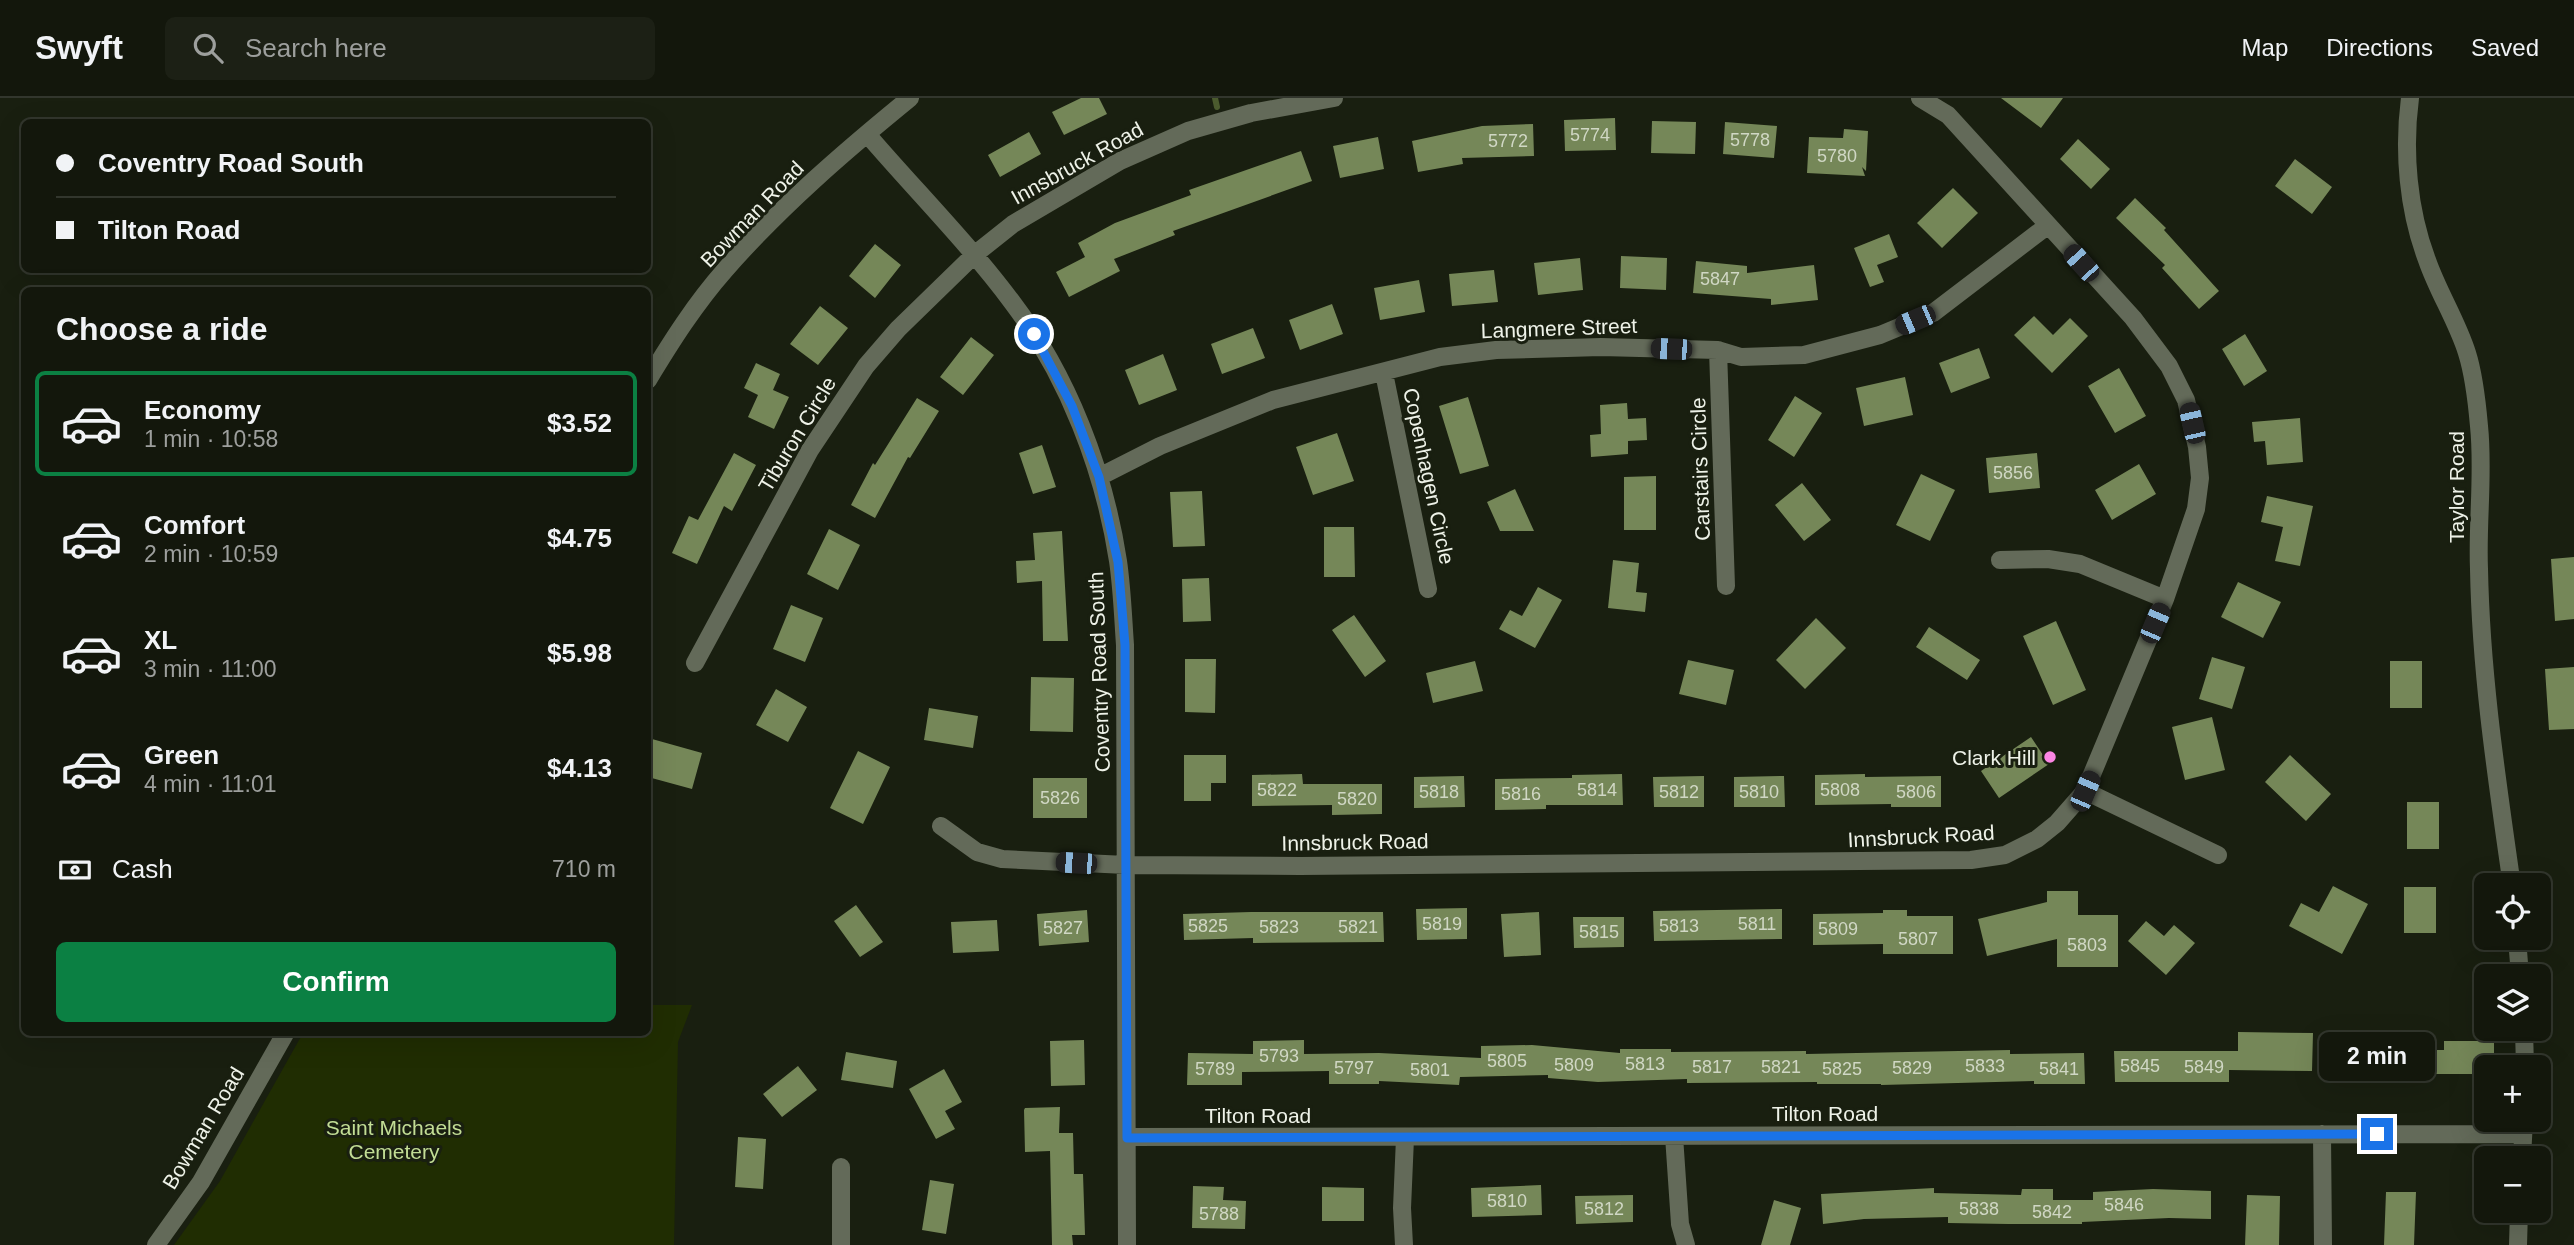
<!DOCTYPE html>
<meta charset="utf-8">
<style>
:root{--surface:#13170c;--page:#1c2015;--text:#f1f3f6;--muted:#9d9f9d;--line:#32362d;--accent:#0b8043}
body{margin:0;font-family:Helvetica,sans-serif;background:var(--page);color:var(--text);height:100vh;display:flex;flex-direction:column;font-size:26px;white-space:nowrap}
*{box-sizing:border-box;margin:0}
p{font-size:23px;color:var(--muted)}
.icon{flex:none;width:38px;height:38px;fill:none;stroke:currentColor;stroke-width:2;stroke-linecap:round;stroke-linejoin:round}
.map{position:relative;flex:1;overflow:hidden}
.details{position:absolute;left:21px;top:189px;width:630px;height:749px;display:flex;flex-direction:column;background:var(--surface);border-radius:10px;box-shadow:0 7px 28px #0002,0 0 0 2px var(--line)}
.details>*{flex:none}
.hud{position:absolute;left:21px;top:21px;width:630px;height:154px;border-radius:10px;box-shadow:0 7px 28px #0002,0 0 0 2px var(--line);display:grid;align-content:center;height:154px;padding:0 35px;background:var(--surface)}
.controls{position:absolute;left:2474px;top:775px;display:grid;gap:14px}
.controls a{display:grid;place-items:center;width:77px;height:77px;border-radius:10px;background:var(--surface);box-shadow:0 7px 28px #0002,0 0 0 2px var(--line);font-size:35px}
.end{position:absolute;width:32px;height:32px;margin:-16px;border:9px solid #1a73e8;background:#fff;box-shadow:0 0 0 4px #fff}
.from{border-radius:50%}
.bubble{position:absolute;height:49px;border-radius:10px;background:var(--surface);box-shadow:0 7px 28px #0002,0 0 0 2px var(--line);font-size:23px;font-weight:800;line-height:49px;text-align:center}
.car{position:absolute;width:21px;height:42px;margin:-21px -10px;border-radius:9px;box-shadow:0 0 5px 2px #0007;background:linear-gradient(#222 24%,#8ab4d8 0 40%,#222 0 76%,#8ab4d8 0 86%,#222 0)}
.hud b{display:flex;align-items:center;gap:24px;height:66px;font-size:26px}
.hud b+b{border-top:2px solid var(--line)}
.hud i{width:18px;height:18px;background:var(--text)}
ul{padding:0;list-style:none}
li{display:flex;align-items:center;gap:21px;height:105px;margin:0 14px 10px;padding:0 21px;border:4px solid transparent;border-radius:10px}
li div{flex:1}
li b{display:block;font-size:26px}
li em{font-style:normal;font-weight:800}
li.on{border-color:var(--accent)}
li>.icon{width:63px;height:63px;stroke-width:1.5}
h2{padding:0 35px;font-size:32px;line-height:84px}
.pay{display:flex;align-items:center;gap:18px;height:77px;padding:0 35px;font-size:26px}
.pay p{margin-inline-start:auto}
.primary-button{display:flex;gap:14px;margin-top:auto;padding:14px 35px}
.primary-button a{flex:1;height:80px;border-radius:10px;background:var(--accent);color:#fff;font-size:28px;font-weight:800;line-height:80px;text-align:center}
header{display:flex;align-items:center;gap:42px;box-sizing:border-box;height:98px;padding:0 35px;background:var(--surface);border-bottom:2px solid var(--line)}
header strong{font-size:33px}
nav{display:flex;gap:38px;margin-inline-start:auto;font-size:24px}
.search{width:490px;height:63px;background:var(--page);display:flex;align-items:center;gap:18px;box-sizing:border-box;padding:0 24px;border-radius:10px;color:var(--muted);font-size:26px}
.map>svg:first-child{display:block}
.green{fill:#202d02}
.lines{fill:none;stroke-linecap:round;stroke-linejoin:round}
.stream{stroke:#4b5b2e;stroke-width:6}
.building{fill:#758758}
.minor{stroke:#636a59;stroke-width:18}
.route{stroke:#1a73e8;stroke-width:9}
.poi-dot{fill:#fc86e4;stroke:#191f10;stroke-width:2.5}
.labels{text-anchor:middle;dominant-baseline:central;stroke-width:6;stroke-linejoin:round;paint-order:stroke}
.number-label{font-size:18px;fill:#d0d7c4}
.street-label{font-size:21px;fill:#eef2e8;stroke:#191f10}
.poi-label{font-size:21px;fill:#eef2e8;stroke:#191f10;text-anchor:end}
.park-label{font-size:21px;fill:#c2dd95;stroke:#191f10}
</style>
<header>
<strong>Swyft</strong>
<div class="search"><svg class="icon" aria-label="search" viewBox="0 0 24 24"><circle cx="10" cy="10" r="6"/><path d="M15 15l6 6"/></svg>Search here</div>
<nav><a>Map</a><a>Directions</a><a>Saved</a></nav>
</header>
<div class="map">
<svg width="2574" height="1147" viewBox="0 0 2574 1147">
<rect width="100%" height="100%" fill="#191f10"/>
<path class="green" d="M648,907h44l-14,37 -4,203h-500l46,-64 83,-148 345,-1z"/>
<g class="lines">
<path class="stream" d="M1215,0l2,9"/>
</g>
<path class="building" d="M1081,0h18l8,16 -43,21 -12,-23z
M2001,0h62l-22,30z
M1615,20l1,32 -51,1 -1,-31z
M1652,23l44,1 -1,32 -44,-1z
M1725,24l52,4 -3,32 -51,-4z
M1533,26l1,32 -72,2 1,6 -45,8 -6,-31 70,-15z
M1844,31l24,2 -2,40 -4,-4 3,9 -58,-3 2,-36 34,1z
M1029,34l12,22 -41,23 -12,-22z
M1378,39l6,32 -44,9 -7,-32z
M2078,41l32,30 -19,20 -31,-30z
M1301,53l11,30 -139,50 2,4 -61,24 6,12 -51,26 -13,-25 29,-15 -7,-14 37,-20 76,-28 -2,-5z
M2295,61l37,28 -20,27 -37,-28z
M1953,90l25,25 -36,35 -25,-25z
M2135,100l31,30 -2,2 55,61 -20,18 -37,-41 3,-3 -49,-47z
M1889,136l9,23 -21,8 7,17 -14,5 -16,-39z
M875,146l26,21 -26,33 -26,-22z
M1621,158l46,2 -1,32 -46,-2z
M1580,160l3,32 -45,5 -4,-32z
M1696,163l51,5v7l67,-8 4,35 -47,5v-6l-78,-6z
M1494,172l4,32 -46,4 -3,-32z
M1419,182l6,32 -45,8 -6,-32z
M1332,206l11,30 -43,16 -11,-30z
M820,208l28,22 -30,37 -28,-21z
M2034,218l19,19 17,-17 18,18 -36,37 -38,-38z
M1253,230l12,30 -43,16 -11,-30z
M2245,236l22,37 -23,15 -22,-37z
M971,239l23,18 -31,40 -23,-18z
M1979,250l11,30 -39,15 -12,-30z
M1163,256l14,36 -38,15 -14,-35z
M756,265l24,11 -7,16 16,7 -15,32 -26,-12 10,-22 -14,-7z
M2119,270l27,48 -31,17 -27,-47z
M1905,279l8,38 -49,11 -8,-38z
M1795,298l27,17 -28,44 -26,-17z
M1468,299l21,69 -29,8 -21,-68z
M917,300l22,13 -29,47 -2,-1 -33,61 -24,-13 22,-42 2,2z
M1627,305l1,16 18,-1 1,22 -19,1v13l-37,3 -1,-22 11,-1 -1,-29z
M2300,320l3,44 -36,3 -2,-24 -11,1 -2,-20z
M1337,335l17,48 -41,14 -17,-48z
M1042,347l14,42 -23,7 -14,-41z
M734,355l22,12 -24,46 -8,-5 -27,58 -25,-11 17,-37 9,4z
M2037,355l3,35 -51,5 -3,-35z
M2139,366l17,30 -44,26 -17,-30z
M1921,376l34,16 -25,51 -34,-16z
M1656,378v54h-32v-53z
M1802,385l29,37 -27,21 -29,-36z
M1515,391l19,42h-34l-13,-29z
M1202,393l3,55 -32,1 -3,-55z
M2267,398l46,10 -13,60 -25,-5 8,-34 -22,-5z
M1324,429h30l1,50h-31z
M829,431l31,16 -22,45 -31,-16z
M1062,433l6,110h-25l-1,-60 -25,2 -1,-22 19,-1 -2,-27z
M2574,459v62l-19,2 -4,-62z
M1613,462l26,3 -3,29 11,1 -2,19 -37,-4z
M1209,480l2,43 -28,1 -1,-43z
M2238,484l43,20 -18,36 -42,-21z
M1538,489l24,13 -27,48 -36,-19 11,-19 12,6z
M791,507l32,13 -18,44 -32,-13z
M1354,517l32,46 -21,16 -33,-47z
M1816,520l30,30 -41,41 -29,-29z
M2056,523l30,69 -33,15 -30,-69z
M1929,529l51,33 -13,20 -51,-33z
M2212,559l33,10 -13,42 -33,-10z
M1185,561h31l-1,54 -30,-1z
M1688,562l46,10 -8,35 -47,-11z
M1475,563l8,30 -50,12 -7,-30z
M2390,563h32v47h-32z
M2574,569v62l-25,1 -4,-61z
M1031,579l43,1 -1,54 -43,-1z
M776,591l31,18 -19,35 -32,-17z
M929,610l49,8 -5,32 -49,-8z
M2212,619l13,53 -40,10 -13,-53z
M2031,639l18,27 -50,34 -18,-27z
M652,641l50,14 -10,36 -44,-12v-23z
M858,653l32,16 -27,57 -33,-16z
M1184,657h42v28h-15v18h-27z
M2290,657l41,39 -25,27 -41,-39z
M1302,676l1,10h79v30l-50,1v-10l-80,1v-31z
M1622,676l1,31h-77v4l-51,1v-31l77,-1v-3z
M1865,676v3l76,-1v31h-50v-3l-76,1v-30z
M1464,678l1,31 -51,1v-31z
M1704,678v31h-50l-1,-30z
M1784,678l1,31h-51v-30z
M1033,680h54v40h-54z
M2407,704h32v47h-32z
M2333,788l35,18 -26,50 -53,-28 12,-23 18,9z
M2404,789h32v46h-32z
M2047,793h31v24h40v52h-61v-28l-70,17 -9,-37 69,-17z
M856,807l27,37 -23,15 -26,-36z
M1467,810v31l-50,1 -1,-31z
M1782,811v30l-128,2 -1,-30z
M1087,812l2,32 -50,4 -2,-32z
M1883,812h24v6h46v38h-70v-10l-70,1v-31l70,-1z
M1251,814h132l1,30 -131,1v-5l-69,2 -1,-26z
M1539,814l2,43 -37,2 -3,-43z
M1573,819h51v30l-50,1z
M997,822l2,31 -46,2 -2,-31z
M2146,823l18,15 10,-11 21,18 -29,32 -38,-34z
M2238,934l75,1 -1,38 -83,-1v12h-114l-1,-31h124z
M1084,942l1,45 -34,1 -1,-45z
M1304,942v14l75,-1 102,5v-12l51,-1 88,8v-4h51v3l135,-1v3l204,-4v4l74,-1 1,31h-51v-3l-153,4v-1h-64v-2l-130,1v-4l-89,3 -50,-4v-3l-88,2 -1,8 -80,-4v3h-50v-13l-87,1v13h-55l1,-32 65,1v-13z
M2444,943h50v27h-7v6h-67v6l-51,1v-31h75z
M846,954l51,9 -4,27 -52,-8z
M798,968l19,24 -35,27 -19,-23z
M944,971l18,33 -17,9 10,18 -19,10 -27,-50z
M1060,1009l-1,26h14l1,41h9l2,61h-13l1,10h-21l-2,-94 -25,1 -1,-42 1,-2z
M738,1039l28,2 -3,50 -28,-2z
M930,1082l24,4 -8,50 -24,-4z
M1541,1087l1,30 -70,2 -1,-29z
M1193,1088l31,1 -1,13 23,1 -1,28 -53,-1z
M1322,1089l42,1v33h-42z
M1934,1090v5l87,2 1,-6h31v11h40v-8l60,-3 58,2v28l-42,-1 -87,4v2h-74l-60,-1v-6l-84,2 -41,5 -2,-30z
M2386,1094h30l-2,53h-30z
M1633,1097v27l-57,2 -1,-28z
M2247,1097l33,1 -1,49h-34z
M1774,1102l27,8 -11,37h-29z"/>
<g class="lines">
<path class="minor" d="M2410,0c-7,53 -2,112 17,162 11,32 30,61 40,93 7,22 10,50 12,73 5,47 -2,96 0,143 2,107 18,211 33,317
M867,36c48,56 101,109 145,168 56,74 92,168 106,259 4,27 5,56 7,84l2,600
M1718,252l8,236
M1384,275l44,216
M648,282c23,-38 47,-76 77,-110 55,-63 120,-119 185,-172
M1099,379l61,-31 113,-46 167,-43 56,-7 105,-3 117,3 23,7 63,-2 76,-20 53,-22 114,-87
M2000,462l48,-1 32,5 85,35
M695,565l115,-213 56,-84 32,-37 76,-74 39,-31 107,-63 68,-30 63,-18 83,-15
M2085,693l133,64
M941,728l36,26 25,7 124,6 174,1 671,-6 34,-5 32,-16 20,-16 28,-32 80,-192 31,-90 4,-31 -3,-31 -11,-47 -17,-34 -36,-48 -185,-203 -28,-17
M2517,840l3,38
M2524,931l1,39
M2322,1036l1,111
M1674,1038l6,88 6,21
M1127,1039l1396,-3
M2522,1060l2,-38
M156,1147l45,-63 85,-150
M841,1147v-78
M1404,1147l-2,-37 3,-70
M2518,1147l1,-34"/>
</g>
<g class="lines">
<path class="route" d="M1034,236l38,72 27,71 19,85 7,83 2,493 1250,-4"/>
</g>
<circle class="poi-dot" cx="2050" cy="659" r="7"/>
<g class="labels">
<g class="number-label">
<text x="1590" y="37">5774</text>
<text x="1750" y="42">5778</text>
<text x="1508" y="43">5772</text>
<text x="1837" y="58">5780</text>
<text x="1720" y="181">5847</text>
<text x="2013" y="375">5856</text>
<text x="1277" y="692">5822</text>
<text x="1597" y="692">5814</text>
<text x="1840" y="692">5808</text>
<text x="1439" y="694">5818</text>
<text x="1679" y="694">5812</text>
<text x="1759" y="694">5810</text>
<text x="1916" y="694">5806</text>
<text x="1521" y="696">5816</text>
<text x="1060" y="700">5826</text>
<text x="1357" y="701">5820</text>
<text x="1442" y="826">5819</text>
<text x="1757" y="826">5811</text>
<text x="1208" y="828">5825</text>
<text x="1679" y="828">5813</text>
<text x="1279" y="829">5823</text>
<text x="1358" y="829">5821</text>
<text x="1063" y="830">5827</text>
<text x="1838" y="831">5809</text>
<text x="1599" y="834">5815</text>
<text x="1918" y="841">5807</text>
<text x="2087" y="847">5803</text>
<text x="1279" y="958">5793</text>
<text x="1507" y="963">5805</text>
<text x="1645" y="966">5813</text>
<text x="1574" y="967">5809</text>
<text x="1985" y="968">5833</text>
<text x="2140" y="968">5845</text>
<text x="1712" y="969">5817</text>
<text x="1781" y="969">5821</text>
<text x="2204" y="969">5849</text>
<text x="1354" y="970">5797</text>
<text x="1912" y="970">5829</text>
<text x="1215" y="971">5789</text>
<text x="1842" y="971">5825</text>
<text x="2059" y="971">5841</text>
<text x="1430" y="972">5801</text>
<text x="1507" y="1103">5810</text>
<text x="2124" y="1107">5846</text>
<text x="1604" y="1111">5812</text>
<text x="1979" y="1111">5838</text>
<text x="2052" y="1114">5842</text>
<text x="1219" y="1116">5788</text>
</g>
<g class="street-label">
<text transform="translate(1077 65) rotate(-29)">Innsbruck Road</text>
<text transform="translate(752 116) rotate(-46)">Bowman Road</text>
<text transform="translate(1559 230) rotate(-2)">Langmere Street</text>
<text transform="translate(797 336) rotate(-59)">Tiburon Circle</text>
<text transform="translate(1700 371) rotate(-92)">Carstairs Circle</text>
<text transform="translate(1429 378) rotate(78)">Copenhagen Circle</text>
<text transform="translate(2456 389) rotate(-90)">Taylor Road</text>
<text transform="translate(1099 574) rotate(-92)">Coventry Road South</text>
<text transform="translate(1921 738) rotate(-3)">Innsbruck Road</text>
<text transform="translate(1355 744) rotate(-1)">Innsbruck Road</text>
<text x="1825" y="1015">Tilton Road</text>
<text x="1258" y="1017">Tilton Road</text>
<text transform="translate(203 1030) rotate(-59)">Bowman Road</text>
</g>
<g class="poi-label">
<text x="2036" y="659">Clark Hill</text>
</g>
<g class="park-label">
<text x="394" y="1029">Saint Michaels<tspan x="394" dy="24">Cemetery</tspan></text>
</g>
</g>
</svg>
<div class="controls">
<a><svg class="icon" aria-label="locate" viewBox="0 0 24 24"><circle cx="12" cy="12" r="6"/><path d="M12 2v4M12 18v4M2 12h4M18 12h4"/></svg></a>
<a><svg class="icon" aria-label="layers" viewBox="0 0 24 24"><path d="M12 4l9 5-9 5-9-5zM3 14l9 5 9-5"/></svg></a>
<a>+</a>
<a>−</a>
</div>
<i class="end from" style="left:1034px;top:236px"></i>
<i class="end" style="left:2377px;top:1036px"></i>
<div class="bubble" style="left:2319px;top:934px;width:116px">2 min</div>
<i class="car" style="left:2081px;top:165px;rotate:318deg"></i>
<i class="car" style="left:1915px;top:222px;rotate:247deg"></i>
<i class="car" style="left:1671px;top:251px;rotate:272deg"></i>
<i class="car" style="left:2192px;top:325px;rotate:347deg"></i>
<i class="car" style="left:2155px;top:525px;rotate:23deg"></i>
<i class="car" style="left:2085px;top:693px;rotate:23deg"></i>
<i class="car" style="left:1076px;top:765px;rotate:273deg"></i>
<div class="hud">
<b><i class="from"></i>Coventry Road South</b>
<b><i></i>Tilton Road</b>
</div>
<section class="details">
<h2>Choose a ride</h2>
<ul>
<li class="on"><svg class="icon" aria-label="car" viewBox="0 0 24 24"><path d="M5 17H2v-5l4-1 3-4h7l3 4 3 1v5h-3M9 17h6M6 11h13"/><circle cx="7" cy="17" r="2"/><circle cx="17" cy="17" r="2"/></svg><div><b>Economy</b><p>1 min · 10:58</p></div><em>$3.52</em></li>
<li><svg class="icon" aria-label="car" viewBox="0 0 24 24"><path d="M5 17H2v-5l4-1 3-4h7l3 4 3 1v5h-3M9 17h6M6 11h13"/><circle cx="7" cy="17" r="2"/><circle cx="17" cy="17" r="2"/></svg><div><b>Comfort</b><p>2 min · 10:59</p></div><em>$4.75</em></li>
<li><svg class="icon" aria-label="car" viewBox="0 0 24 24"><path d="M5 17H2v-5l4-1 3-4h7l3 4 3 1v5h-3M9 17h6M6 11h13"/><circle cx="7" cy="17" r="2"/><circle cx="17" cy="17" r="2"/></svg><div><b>XL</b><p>3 min · 11:00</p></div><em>$5.98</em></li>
<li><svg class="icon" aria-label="car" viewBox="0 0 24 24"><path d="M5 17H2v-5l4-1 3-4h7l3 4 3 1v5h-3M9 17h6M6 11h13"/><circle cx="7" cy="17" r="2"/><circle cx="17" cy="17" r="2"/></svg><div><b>Green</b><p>4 min · 11:01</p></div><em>$4.13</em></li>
</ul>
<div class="pay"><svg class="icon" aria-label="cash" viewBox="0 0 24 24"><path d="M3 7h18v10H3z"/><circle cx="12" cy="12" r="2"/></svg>Cash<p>710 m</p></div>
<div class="primary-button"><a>Confirm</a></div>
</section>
</div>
